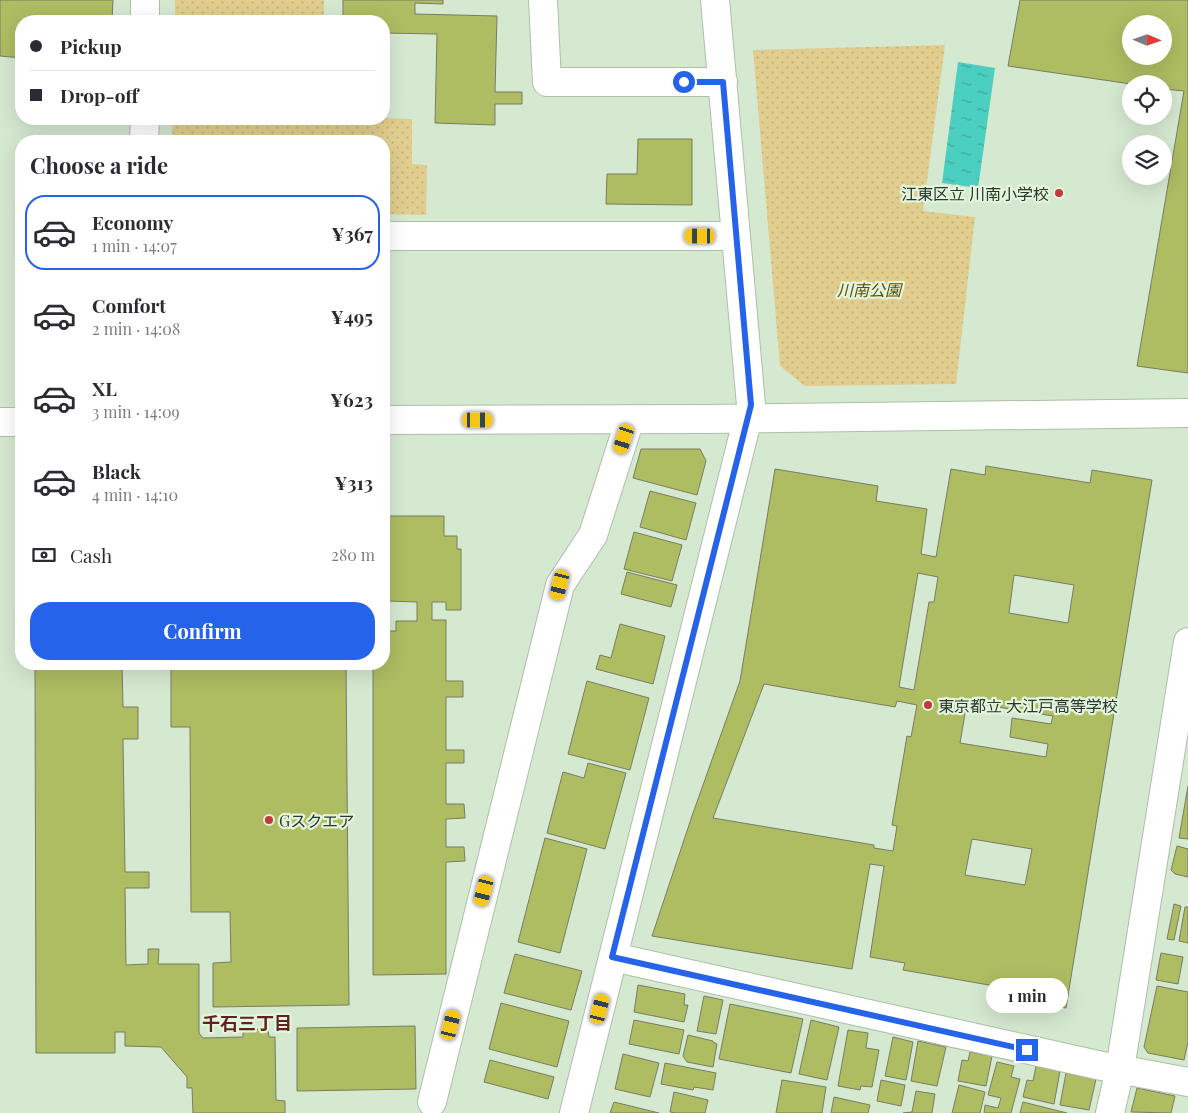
<!DOCTYPE html>
<meta charset="utf-8">
<style>
:root{--surface:#fff;--page:#f7f7f7;--text:#2b2b33;--muted:#7c7c81;--line:#e1e1e2;--accent:#2563eb}
body{margin:0;font-family:"Playfair Display","Noto Sans JP",serif;background:var(--page);color:var(--text);height:100vh;display:flex;flex-direction:column;font-size:19px;white-space:nowrap}
*{box-sizing:border-box;margin:0}
p{font-size:16px;color:var(--muted)}
.icon{flex:none;width:28px;height:28px;fill:none;stroke:currentColor;stroke-width:2;stroke-linecap:round;stroke-linejoin:round}
.map{position:relative;flex:1;overflow:hidden}
.details{position:absolute;left:15px;top:135px;width:375px;height:535px;display:flex;flex-direction:column;background:var(--surface);border-radius:20px;box-shadow:0 5px 20px #0002}
.details>*{flex:none}
.banner{position:absolute;left:15px;top:15px;width:375px;height:110px;border-radius:20px;box-shadow:0 5px 20px #0002;display:grid;align-content:center;height:110px;padding:0 15px;background:var(--surface)}
.needle{width:32px;rotate:92deg}
.controls{position:absolute;left:1122px;top:15px;display:grid;gap:10px}
.controls a{display:grid;place-items:center;width:50px;height:50px;border-radius:50%;background:var(--surface);box-shadow:0 5px 20px #0002;font-size:25px}
.end{position:absolute;width:22px;height:22px;margin:-11px;border:6px solid #2563eb;background:#fff;box-shadow:0 0 0 2px #fff}
.from{border-radius:50%}
.bubble{position:absolute;height:35px;border-radius:18px;background:var(--surface);box-shadow:0 5px 20px #0002;font-size:16px;font-weight:700;line-height:35px;text-align:center}
.car{position:absolute;width:15px;height:30px;margin:-15px -8px;border-radius:6px;box-shadow:0 0 4px 1px #0007;background:linear-gradient(#f5c518 24%,#345 0 40%,#f5c518 0 76%,#345 0 86%,#f5c518 0)}
.banner b{display:flex;align-items:center;gap:18px;height:48px;font-size:19px}
.banner b+b{border-top:1px solid var(--line)}
.banner i{width:12px;height:12px;background:var(--text)}
ul{padding:0;list-style:none}
li{display:flex;align-items:center;gap:15px;height:75px;margin:0 10px 8px;padding:0 5px;border:2px solid transparent;border-radius:20px}
li div{flex:1}
li b{display:block;font-size:19px}
li em{font-style:normal;font-weight:700}
li.current{border-color:var(--accent)}
li>.icon{width:45px;height:45px;stroke-width:1.5}
h2{padding:0 15px;font-size:22px;line-height:60px}
.pay{display:flex;align-items:center;gap:12px;height:55px;padding:0 15px;font-size:19px}
.pay p{margin-inline-start:auto}
.primary-button{display:flex;gap:10px;margin-top:auto;padding:10px 15px}
.primary-button a{flex:1;height:58px;border-radius:20px;background:var(--accent);color:#fff;font-size:20px;font-weight:700;line-height:58px;text-align:center}
.map>svg:first-child{display:block}
.park{fill:url(#park-dots)}
.water{fill:url(#water-ripples)}
.building{fill:#aebc62;stroke:#787d63;fill-rule:evenodd}
.lines{fill:none;stroke-linecap:round;stroke-linejoin:round}
.minor-casing{stroke:#adbfa8;stroke-width:30}
.minor{stroke:#fff;stroke-width:28}
.route{stroke:#2563eb;stroke-width:6}
.poi-dot{fill:#c6373b;stroke:#e2f5dd;stroke-width:2}
.labels{text-anchor:middle;dominant-baseline:central;stroke-width:4.5;stroke-linejoin:round;paint-order:stroke}
.poi-label{font-size:16px;fill:#2e352c;stroke:#e2f5dd;text-anchor:start}
.park-label{font-size:16px;font-style:italic;fill:#5f4d00;stroke:#e2f5dd}
.neighbourhood-label{font-size:18px;font-weight:bold;fill:#641f1f;stroke:#e2f5dd}
</style>
<div class="map">
<svg width="1188" height="1113" viewBox="0 0 1188 1113">
<defs>
<pattern id="park-dots" width="8" height="8" patternUnits="userSpaceOnUse" patternTransform="scale(1.25)"><rect width="8" height="8" fill="#e1ce8f"/><path d="M2 2h.1M6 6h.1" fill="none" stroke="#c1b27c" stroke-width="1.8" stroke-linecap="round"/></pattern>
<pattern id="water-ripples" width="26" height="14" patternUnits="userSpaceOnUse" patternTransform="scale(1.25)"><rect width="26" height="14" fill="#4bcfc1"/><path d="M2 4q2-2 4 0t4 0M15 11q2-2 4 0t4 0" fill="none" stroke="#3fa99d"/></pattern>
</defs>
<rect width="100%" height="100%" fill="#d5e8d0"/>
<path class="park" d="M175,0h149v21h-149z
M945,45l-22,166 52,6 -19,167 -151,2 -25,-20 -27,-316z
M384,118l28,1v45l15,1 -1,50 -42,-1v-73h-212l1,-22z"/>
<path class="water" d="M958,62l37,6 -17,120 -36,-5z"/>
<path class="building" d="M0,0h113l-1,21h-91v37l-21,-2z
M343,0h100v4l-28,-1v11l82,2 -2,76h27v12h-27v21l-60,-2 2,-89 -53,-1v-12h-41z
M1020,0h168v373l-51,-7 47,-275 -20,-2v-5h-33l-123,-18zM1131,24h33v32h-33z
M638,139h54v66l-86,-1 1,-30h30z
M641,449h59l6,12 -9,34 -64,-17z
M986,466l104,17 2,-13 60,10 -86,528 -61,-10 1,-10 -103,-18 2,-7 -35,-6 14,-91 -14,-2 -18,105 -200,-33 40,-120 48,-135 35,-212 103,17 -2,15 51,8 -6,45 15,3 15,-88 34,6zM918,573l20,4 -4,25h-5l-15,88 -15,-3zM1014,575l60,10 -6,38 -59,-10zM764,684l131,23 2,-6 20,4 -6,32 -4,-1 -15,89 5,1 -4,25 -19,-3v-3l-161,-27zM967,702l86,14 -2,8 -39,-6 -2,19 38,7 -2,13 -86,-14zM972,839l60,10 -7,36 -60,-10z
M650,491l46,12 -10,37 -46,-13z
M384,516h60v20h13v13h4v61h-15v-8h-14v18h14v61h17v16h-17v53h18v13h-18v41h18l1,14 -19,1v28h18l1,14 -19,1v112l-73,1v-311h11v-33h12v-10h21v-19l-30,-1v19h-3z
M634,532l48,13 -10,36 -48,-12z
M627,572l50,13 -6,22 -50,-13z
M620,624l45,12 -12,48 -57,-15 4,-14 11,3z
M35,664h87l1,43h15v32h-15l2,133h24v16h-24l1,77 22,-1v-15h11l-1,15h41v69l4,5 40,-1v-8h25l1,8h6l1,63 9,1v12h-92l-1,-25h-5v-11l-26,-30 -36,-1v-14h-10v21h-79z
M171,664h175l3,341 -136,2v-44l18,-1 -1,-50h-39l-1,-185h-19z
M587,681l62,17 -19,72 -62,-16z
M588,763l38,10 -21,76 -58,-16 16,-61 21,6z
M1188,786v53l-9,-1z
M545,838l42,11 -27,104 -42,-11z
M1177,846l11,3v28l-13,-3 -4,-4z
M1174,904l7,2 -7,34 -7,-1z
M1185,907h3v36l-9,-2z
M1161,953l22,4 -5,27 -22,-4z
M515,954l67,17 -11,39 -67,-17z
M638,985l47,9 -1,11h4l-4,17 -50,-10z
M1157,986l31,6v50l-4,18 -36,-7 -4,-6z
M704,996l19,4 -7,34 -19,-3z
M501,1003l68,18 -12,46 -68,-18z
M730,1004l73,15 -12,54 -72,-14z
M634,1020l50,10 -5,24 -50,-10z
M811,1020l28,7 -12,53 -28,-6z
M415,1026l1,63 -119,2v-63z
M848,1030l20,3 -2,15 13,2 -7,37 -11,-1 -1,4 -22,-4z
M688,1035l25,6v1l4,2 -4,23 -26,-5 -4,-6z
M893,1037l20,5 -7,38 -21,-4z
M918,1041l28,6 -9,39 -26,-5z
M970,1052l22,4 -6,30 -28,-5 4,-21 6,1z
M623,1054l36,9 -9,34 -35,-8z
M490,1060l64,17 -6,22 -64,-17z
M997,1062l17,4 -3,11 9,2 -9,34h-27l1,-8 13,3 3,-10 -13,-3z
M665,1063l51,10 -3,17 -19,-3 -1,3 -32,-6z
M1036,1066l24,5 -6,33 -31,-7 4,-17 6,1z
M1066,1073l30,6 -7,31 -29,-5z
M782,1080l44,7 -4,26h-46z
M881,1080l24,5 -4,21 -24,-5z
M959,1085l26,7 -5,21h-28z
M1137,1088l38,8 -4,17 -40,-1z
M916,1091l19,3 -3,19h-29l9,-1z
M674,1092l34,8 -3,13h-29l-6,-1z
M834,1097l36,8 -2,8h-37z
M614,1102l45,11h-49z
M1023,1102l44,11h-47z"/>
<g class="lines">
<g class="minor-casing">
<path id="minor" d="M543,0l4,82h176
M145,21v-21
M144,141l1,-22
M384,236h352
M384,420l322,-1 482,-6
M0,422h21
M613,957l489,109 86,16
M432,1102l128,-517 33,-50 37,-116
M574,1113l177,-708 -36,-405
M1110,1113l10,-44 68,-427"/>
</g>
<use href="#minor" class="minor"/>
</g>
<g class="lines">
<path class="route" d="M684,82h39l28,323 -139,552 415,93"/>
</g>
<g class="poi-dot">
<circle cx="1059" cy="193" r="5"/>
<circle cx="928" cy="705" r="5"/>
<circle cx="269" cy="820" r="5"/>
</g>
<g class="labels">
<g class="poi-label">
<text x="1049" y="193" text-anchor="end">江東区立 川南小学校</text>
<text x="938" y="705">東京都立 大江戸高等学校</text>
<text x="279" y="820">Gスクエア</text>
</g>
<g class="park-label">
<text x="869" y="289">川南公園</text>
</g>
<g class="neighbourhood-label">
<text x="247" y="1023">千石三丁目</text>
</g>
</g>
</svg>
<div class="controls">
<a><svg class="needle" viewBox="-14 -14 28 28"><path d="M0-13l5 13h-10z" fill="#e53935"/><path d="M0 13l5-13h-10z" fill="#7c7c81"/></svg></a>
<a><svg class="icon" aria-label="locate" viewBox="0 0 24 24"><circle cx="12" cy="12" r="6"/><path d="M12 2v4M12 18v4M2 12h4M18 12h4"/></svg></a>
<a><svg class="icon" aria-label="layers" viewBox="0 0 24 24"><path d="M12 4l9 5-9 5-9-5zM3 14l9 5 9-5"/></svg></a>
</div>
<i class="end from" style="left:684px;top:82px"></i>
<i class="end" style="left:1027px;top:1050px"></i>
<div class="bubble" style="left:986px;top:978px;width:82px">1 min</div>
<i class="car" style="left:700px;top:236px;rotate:270deg"></i>
<i class="car" style="left:478px;top:420px;rotate:90deg"></i>
<i class="car" style="left:624px;top:439px;rotate:198deg"></i>
<i class="car" style="left:560px;top:585px;rotate:194deg"></i>
<i class="car" style="left:484px;top:891px;rotate:194deg"></i>
<i class="car" style="left:600px;top:1009px;rotate:14deg"></i>
<i class="car" style="left:451px;top:1025px;rotate:14deg"></i>
<div class="banner">
<b><i class="from"></i>Pickup</b>
<b><i></i>Drop-off</b>
</div>
<section class="details">
<h2>Choose a ride</h2>
<ul>
<li class="current"><svg class="icon" aria-label="car" viewBox="0 0 24 24"><path d="M5 17H2v-5l4-1 3-4h7l3 4 3 1v5h-3M9 17h6M6 11h13"/><circle cx="7" cy="17" r="2"/><circle cx="17" cy="17" r="2"/></svg><div><b>Economy</b><p>1 min · 14:07</p></div><em>¥367</em></li>
<li><svg class="icon" aria-label="car" viewBox="0 0 24 24"><path d="M5 17H2v-5l4-1 3-4h7l3 4 3 1v5h-3M9 17h6M6 11h13"/><circle cx="7" cy="17" r="2"/><circle cx="17" cy="17" r="2"/></svg><div><b>Comfort</b><p>2 min · 14:08</p></div><em>¥495</em></li>
<li><svg class="icon" aria-label="car" viewBox="0 0 24 24"><path d="M5 17H2v-5l4-1 3-4h7l3 4 3 1v5h-3M9 17h6M6 11h13"/><circle cx="7" cy="17" r="2"/><circle cx="17" cy="17" r="2"/></svg><div><b>XL</b><p>3 min · 14:09</p></div><em>¥623</em></li>
<li><svg class="icon" aria-label="car" viewBox="0 0 24 24"><path d="M5 17H2v-5l4-1 3-4h7l3 4 3 1v5h-3M9 17h6M6 11h13"/><circle cx="7" cy="17" r="2"/><circle cx="17" cy="17" r="2"/></svg><div><b>Black</b><p>4 min · 14:10</p></div><em>¥313</em></li>
</ul>
<div class="pay"><svg class="icon" aria-label="cash" viewBox="0 0 24 24"><path d="M3 7h18v10H3z"/><circle cx="12" cy="12" r="2"/></svg>Cash<p>280 m</p></div>
<div class="primary-button"><a>Confirm</a></div>
</section>
</div>
